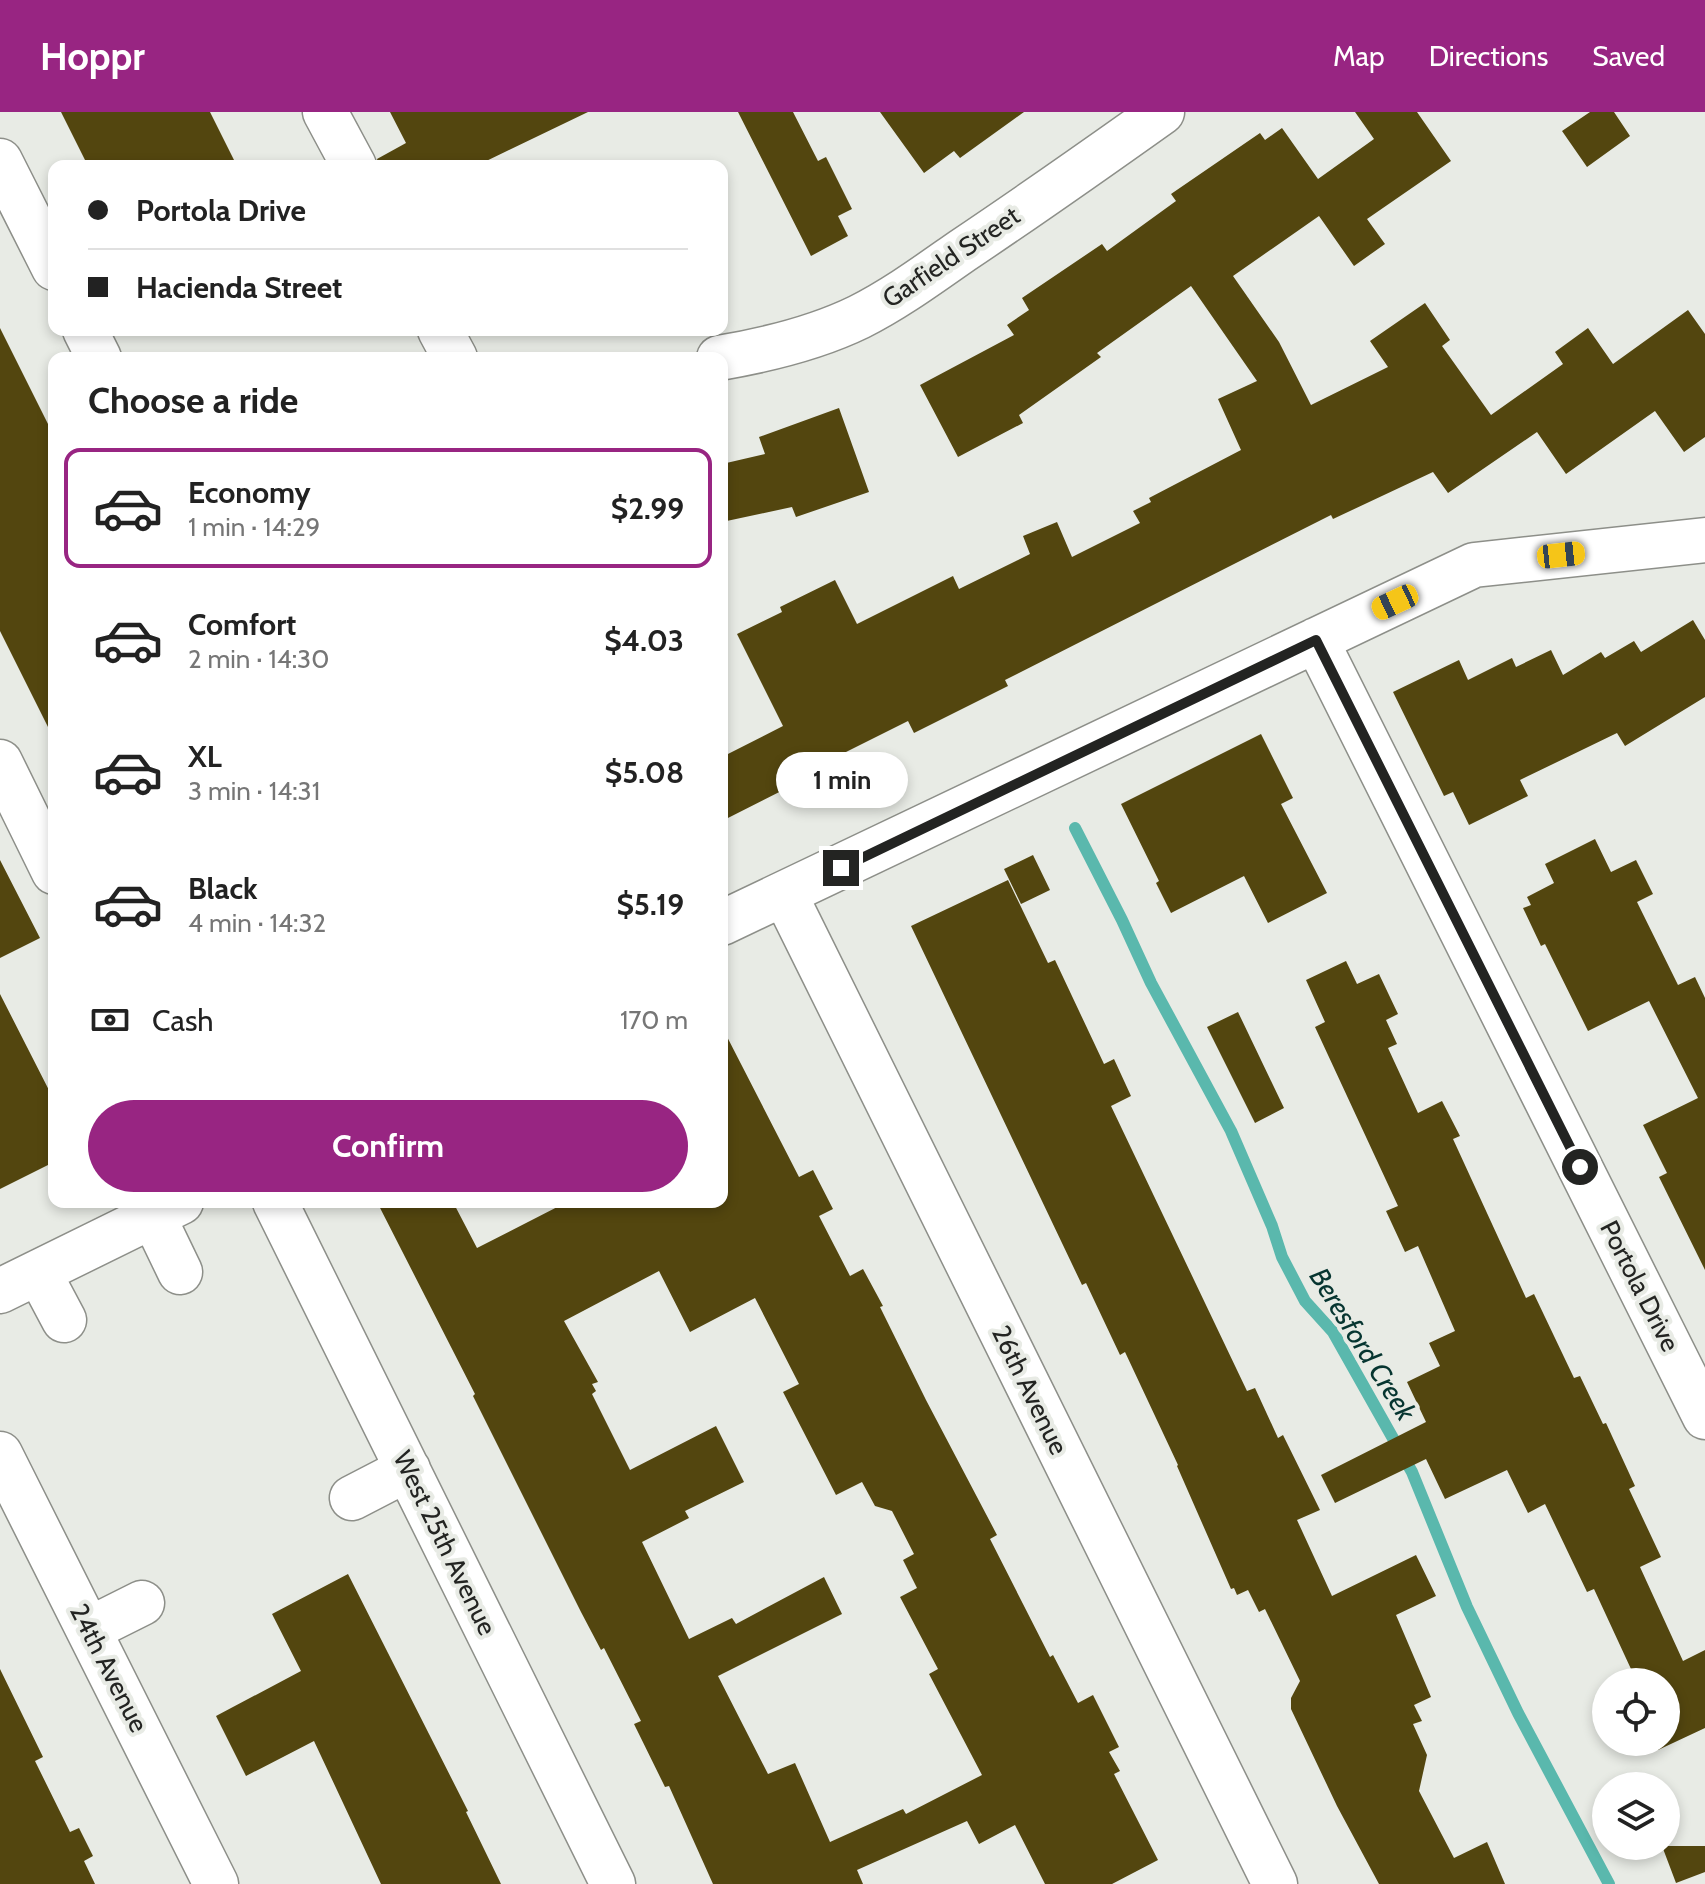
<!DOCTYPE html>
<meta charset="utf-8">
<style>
:root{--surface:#fff;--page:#f6f6f6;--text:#222;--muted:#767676;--line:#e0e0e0;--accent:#982582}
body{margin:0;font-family:Cabin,sans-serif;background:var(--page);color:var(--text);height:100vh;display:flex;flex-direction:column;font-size:30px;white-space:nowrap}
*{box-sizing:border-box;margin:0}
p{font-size:26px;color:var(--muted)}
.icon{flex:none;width:44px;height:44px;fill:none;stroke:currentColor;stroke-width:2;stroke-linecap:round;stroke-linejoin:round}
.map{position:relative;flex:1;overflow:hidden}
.side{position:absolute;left:48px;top:240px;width:680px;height:856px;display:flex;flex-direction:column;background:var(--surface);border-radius:16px;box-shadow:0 4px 12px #0003}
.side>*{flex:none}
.hud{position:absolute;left:48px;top:48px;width:680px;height:176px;border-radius:16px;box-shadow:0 4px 12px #0003;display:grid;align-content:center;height:176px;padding:0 40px;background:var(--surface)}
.controls{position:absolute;left:1592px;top:1556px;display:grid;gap:16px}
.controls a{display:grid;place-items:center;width:88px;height:88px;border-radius:50%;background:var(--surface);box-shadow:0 4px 12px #0003;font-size:40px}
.end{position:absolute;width:36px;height:36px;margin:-18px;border:10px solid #232422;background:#fff;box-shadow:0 0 0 4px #fff}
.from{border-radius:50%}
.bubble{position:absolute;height:56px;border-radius:28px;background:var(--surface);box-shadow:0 4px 12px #0003;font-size:26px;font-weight:700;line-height:56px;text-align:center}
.car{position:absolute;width:24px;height:48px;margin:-24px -12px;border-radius:10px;box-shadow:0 0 6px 2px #0007;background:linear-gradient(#f5c518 24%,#345 0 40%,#f5c518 0 76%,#345 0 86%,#f5c518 0)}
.hud b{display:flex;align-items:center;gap:28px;height:76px;font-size:30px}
.hud b+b{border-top:2px solid var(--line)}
.hud i{width:20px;height:20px;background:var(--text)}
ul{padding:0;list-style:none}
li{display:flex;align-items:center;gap:24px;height:120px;margin:0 16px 12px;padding:0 24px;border:4px solid transparent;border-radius:16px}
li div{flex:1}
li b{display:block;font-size:30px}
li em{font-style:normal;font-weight:700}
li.active{border-color:var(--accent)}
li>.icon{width:72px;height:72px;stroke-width:1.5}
h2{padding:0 40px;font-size:36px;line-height:96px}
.pay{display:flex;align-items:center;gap:20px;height:88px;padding:0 40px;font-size:30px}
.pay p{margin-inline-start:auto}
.primary-button{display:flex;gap:16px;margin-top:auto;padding:16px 40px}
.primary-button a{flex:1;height:92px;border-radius:48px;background:var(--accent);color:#fff;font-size:32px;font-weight:700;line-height:92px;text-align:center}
header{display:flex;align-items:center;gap:48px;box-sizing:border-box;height:112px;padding:0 40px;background:var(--accent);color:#fff}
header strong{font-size:38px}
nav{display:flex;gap:44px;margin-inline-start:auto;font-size:28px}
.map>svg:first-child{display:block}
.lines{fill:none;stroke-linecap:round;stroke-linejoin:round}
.stream{stroke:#5ab8ad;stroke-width:12}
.building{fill:#53460f;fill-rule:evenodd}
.minor-casing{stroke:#8d8f89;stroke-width:47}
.minor{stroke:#fff;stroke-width:44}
.route{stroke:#232422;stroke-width:10}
.labels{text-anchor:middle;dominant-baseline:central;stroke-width:8;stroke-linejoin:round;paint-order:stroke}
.street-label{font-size:26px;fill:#232422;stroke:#e8ebe5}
.water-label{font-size:28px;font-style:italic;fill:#063530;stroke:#e8ebe5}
</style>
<header>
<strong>Hoppr</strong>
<nav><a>Map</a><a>Directions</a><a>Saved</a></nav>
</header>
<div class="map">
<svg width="1705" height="1772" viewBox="0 0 1705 1772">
<rect width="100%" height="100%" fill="#e8ebe5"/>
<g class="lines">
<path class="stream" d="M1075,716l47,92 29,63 80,148 41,95 10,31 23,44 28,31 79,140 55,135 51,106 91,171"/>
</g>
<path class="building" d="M61,0h149l27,54h-149z
M390,0h198l-112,54h-97l-2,-7 29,-16z
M738,0h55l25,49 8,-4 26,52 -14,7 10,20 -37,20z
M880,0h144l-64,46 -6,-7 -30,22z
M1355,0h62l34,49 -84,58 18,25 -31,22 -35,-50 -86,60 46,66 32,63 77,-38 -18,-26 55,-38 25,37 -8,6 49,69 72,-51 -8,-12 33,-24 25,36 75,-54 17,24v103l-21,15 -29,-41 -89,63 -29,-42 -89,61 -15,-21 -100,47 -2,-4 -326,165 3,6 -94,47 -6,-12 -72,36 8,15 -30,15 -5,-10 -87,44v-64l61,-31 -46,-92 45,-22 -2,-5 55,-27 22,44 96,-48 6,13 71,-35 -7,-18 34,-14 15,35 68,-34 -7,-12 18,-9 -2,-4 92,-48 -23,-51 39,-18 -66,-95 -94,67 4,4 -82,58 4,8 -65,34 -38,-72 94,-50 -7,-10 22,-15 -7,-12 80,-54 5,7 69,-50 -5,-7 89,-61 5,7 17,-12 36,51 56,-40z
M1590,0h24l16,24 -43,31 -25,-36z
M0,216l54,108v303l-54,-108z
M839,296l30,84 -73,25 -4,-10 -70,15v-58l43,-10 -6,-17z
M1693,508l12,20v57l-80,49 -8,-13 -97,47 8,16 -59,29 -16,-33 -9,4 -51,-104 66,-32 9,20 44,-22 4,9 35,-17 12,25 38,-23 4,6 29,-17 7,11z
M1261,622l32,64 -12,6 46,89 -59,30 -24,-47 -73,37 -15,-30 3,-2 -38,-77z
M1595,727l16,33 25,-12 17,34 -16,8 41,83 17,-8 10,21v272l-46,-93 8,-4 -24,-48 55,-27 -49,-97 -61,30 -43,-87 -4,2 -18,-38 8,-3 -4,-8 27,-14 -9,-19z
M1033,743l17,35 -29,14 -17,-35z
M0,748l40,78 -40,20z
M1008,768l40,83 7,-3 49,104 10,-5 17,37 -20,10 136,285 8,-3 23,50 5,-3 37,75 -23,10 35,76 84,-41 20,41 -40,19 35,82 -17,8 8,16 -9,3 14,31 -8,36 35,67 33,-16 18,42h-126l-42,-78 -46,-97v-11l9,-17 -35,-72 -6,3 -11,-22 -11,5 -3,-7 -3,1 -54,-123 1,-1 -53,-113 -5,3 -34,-72 -4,2 -171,-359z
M1346,849l11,23 22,-10 19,40 -12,6 11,24 -9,4 30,65 24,-12 18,35 -7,3 73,159 8,-4 40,84 6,-2 23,48 3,-1 29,63 -6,3 32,68 -21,10 43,94 22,-11v78l-47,22 -4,-8h12v-60h-29l-43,-93 -7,3 -42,-88 -17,9 -21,-43 -62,29 -19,-40 -91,44 -14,-28 105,-53 -19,-40 33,-16 -11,-23 26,-12 -37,-85 -13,6 -19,-41 12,-5 -83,-179 10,-5 -19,-42z
M0,882l54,106v62l-54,27z
M1238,900l46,96 -29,15 -48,-96z
M722,915l77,150 14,-7 20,39 -14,7 31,60 13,-7 20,37 -3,1 46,93 71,135 -7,4 60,118 3,-2 25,48 15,-8 26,52 -10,5 11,19 -6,3 44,86 -46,24h-67l-30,-59 -36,19 -12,-23 -110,49 6,14h-150l-44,-98 -4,1 -31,-63 7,-3 -37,-73 -3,2 -20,-38 -108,-216 2,-2 -98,-192h76l24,46 90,-46h155zM659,1159l31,61 65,-34 44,86 -16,8 53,103 26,-13 13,24 17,5 22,43 -11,6 14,28 -17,9 38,72 -9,5 53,101 -76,39 -3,-5 -73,33 -35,-79 -27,11 -50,-98 124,-62 -18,-37 -88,47 -4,-6 -43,21 -47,-97 47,-24 -4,-7 59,-29 -28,-56 -86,44 -38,-76 4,-3 -4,-7 6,-2 -34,-61z
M348,1462l120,237 -2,1 35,72h-120l-67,-143 -68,35 -30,-60 85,-45 -29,-57z
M0,1557l43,88 -8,4 35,71 9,-4 14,28 -9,5 11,23h-95z
M1662,1734h43v26l-29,11z"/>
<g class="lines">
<g class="minor-casing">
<path id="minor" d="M325,0l29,54
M0,49l54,107
M85,218l14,28
M440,218l15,28
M719,246c47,-8 97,-20 140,-41 36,-18 70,-43 103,-66 67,-45 134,-92 200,-139
M1316,528l389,777
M0,650l54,110
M785,783l490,989
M722,811l752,-358 231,-25
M275,1090l338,682
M153,1104l27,56
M39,1161l25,47
M0,1179l181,-89
M0,1342l216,430
M352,1386l56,-29
M90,1517l52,-26"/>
</g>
<use href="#minor" class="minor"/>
</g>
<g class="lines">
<path class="route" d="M841,756l475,-228 264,527"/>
</g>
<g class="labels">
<g class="street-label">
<text transform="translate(951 145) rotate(-34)">Garfield Street</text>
<text transform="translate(1640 1174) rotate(63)">Portola Drive</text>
<text transform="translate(1030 1278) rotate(64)">26th Avenue</text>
<text transform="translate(445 1431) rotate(64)">West 25th Avenue</text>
<text transform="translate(109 1556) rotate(63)">24th Avenue</text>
</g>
<g class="water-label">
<text transform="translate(1363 1232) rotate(58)">Beresford Creek</text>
</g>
</g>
</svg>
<div class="controls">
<a><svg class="icon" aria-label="locate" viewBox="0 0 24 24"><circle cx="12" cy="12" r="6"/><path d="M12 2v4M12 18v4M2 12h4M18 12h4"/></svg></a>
<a><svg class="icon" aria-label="layers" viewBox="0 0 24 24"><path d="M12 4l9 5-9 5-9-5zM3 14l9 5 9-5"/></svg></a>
</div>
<i class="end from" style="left:1580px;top:1055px"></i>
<i class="end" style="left:841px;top:756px"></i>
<div class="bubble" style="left:776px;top:640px;width:132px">1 min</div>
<i class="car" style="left:1561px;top:443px;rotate:84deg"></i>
<i class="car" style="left:1395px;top:490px;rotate:245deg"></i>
<div class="hud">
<b><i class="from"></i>Portola Drive</b>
<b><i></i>Hacienda Street</b>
</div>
<section class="side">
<h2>Choose a ride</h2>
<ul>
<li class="active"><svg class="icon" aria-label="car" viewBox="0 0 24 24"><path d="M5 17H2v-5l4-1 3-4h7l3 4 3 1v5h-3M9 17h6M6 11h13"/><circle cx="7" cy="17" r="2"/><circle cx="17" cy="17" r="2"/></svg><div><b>Economy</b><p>1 min · 14:29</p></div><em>$2.99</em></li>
<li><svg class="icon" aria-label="car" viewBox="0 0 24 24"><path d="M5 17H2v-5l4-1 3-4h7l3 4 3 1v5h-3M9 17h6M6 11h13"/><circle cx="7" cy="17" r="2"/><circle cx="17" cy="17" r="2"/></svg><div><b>Comfort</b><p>2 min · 14:30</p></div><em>$4.03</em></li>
<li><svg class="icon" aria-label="car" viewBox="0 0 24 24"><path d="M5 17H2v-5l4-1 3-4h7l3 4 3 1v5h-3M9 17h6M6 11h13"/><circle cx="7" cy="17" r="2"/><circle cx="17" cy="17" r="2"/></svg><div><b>XL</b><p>3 min · 14:31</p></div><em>$5.08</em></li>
<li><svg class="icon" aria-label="car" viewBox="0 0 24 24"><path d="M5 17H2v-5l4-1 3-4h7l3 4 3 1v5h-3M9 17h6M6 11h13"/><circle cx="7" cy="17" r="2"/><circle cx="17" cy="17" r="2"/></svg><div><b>Black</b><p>4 min · 14:32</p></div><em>$5.19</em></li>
</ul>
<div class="pay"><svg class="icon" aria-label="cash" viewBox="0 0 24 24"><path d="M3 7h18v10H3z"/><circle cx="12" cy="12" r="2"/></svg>Cash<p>170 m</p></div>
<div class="primary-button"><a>Confirm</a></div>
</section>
</div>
